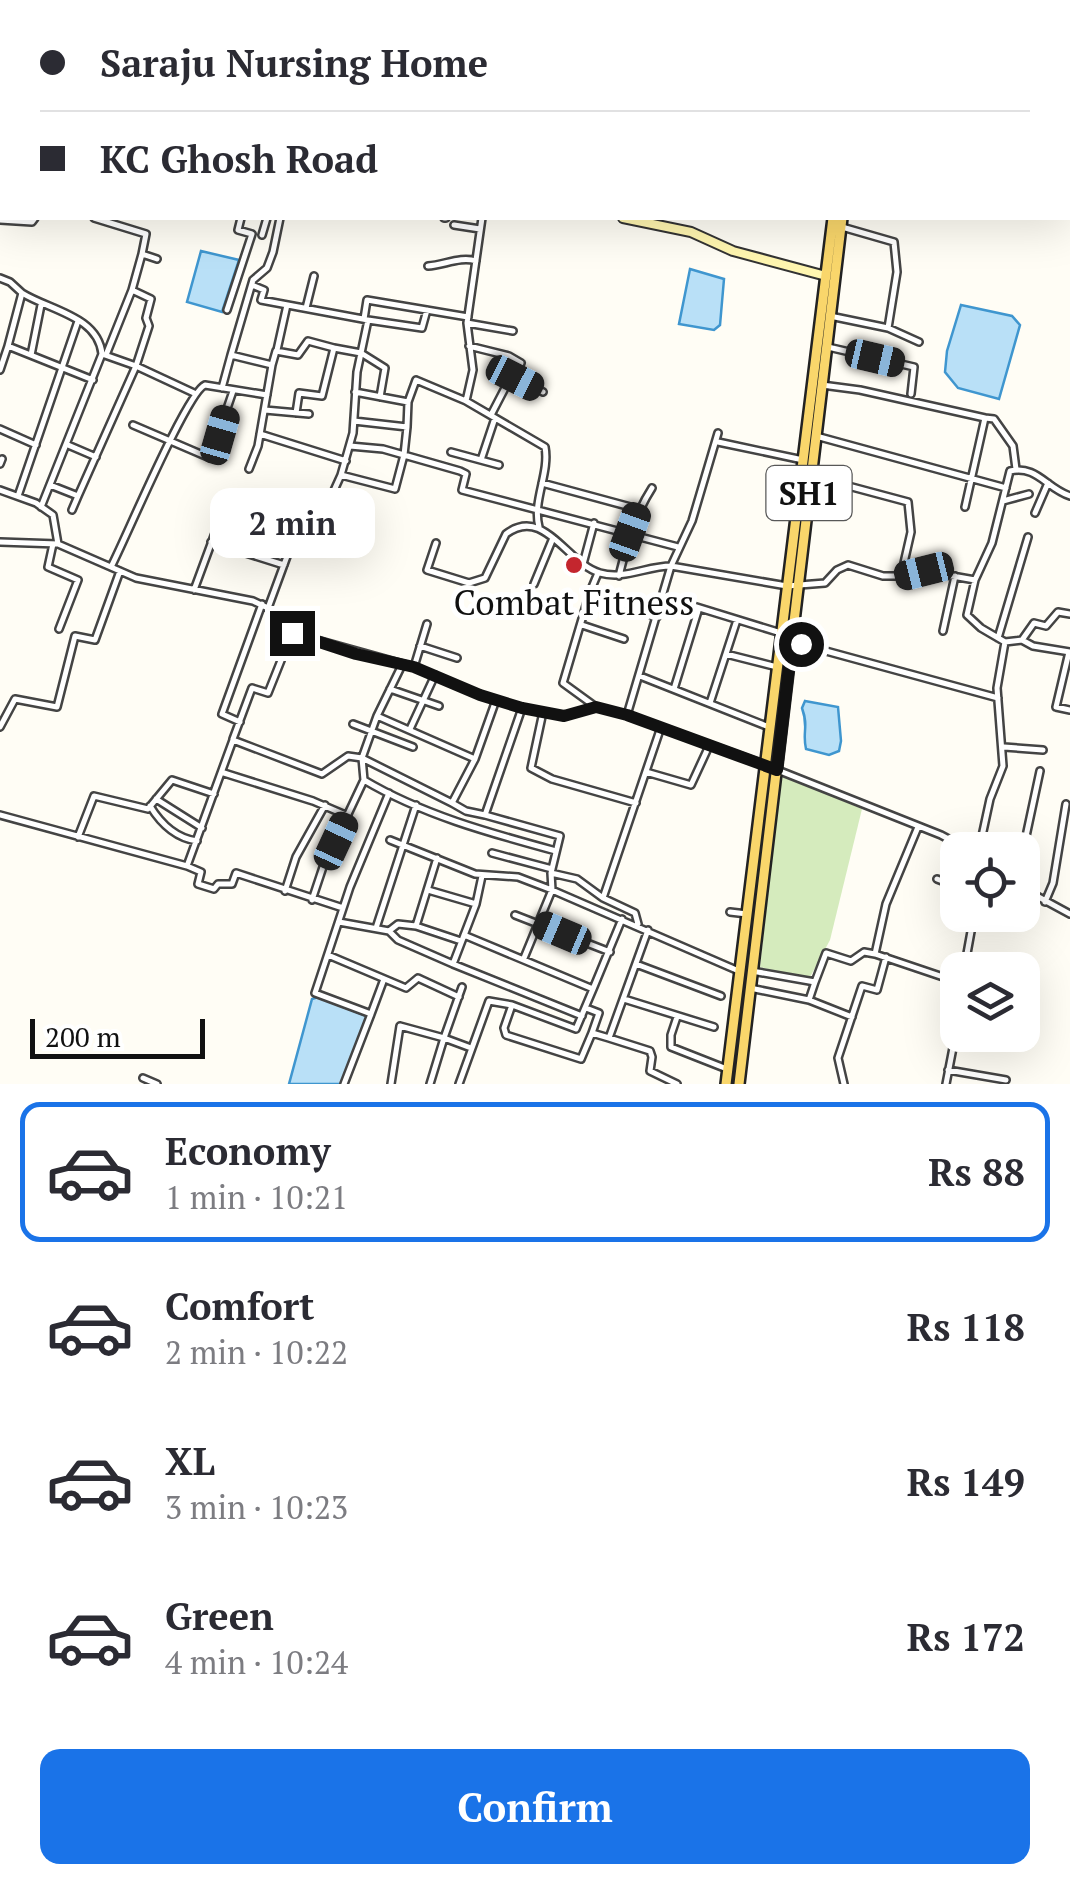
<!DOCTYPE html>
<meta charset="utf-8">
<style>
:root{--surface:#fff;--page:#f2f2f3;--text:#2b2b33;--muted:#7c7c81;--line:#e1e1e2;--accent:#1a73e8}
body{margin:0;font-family:"PT Serif",serif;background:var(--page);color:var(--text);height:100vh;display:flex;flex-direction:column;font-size:38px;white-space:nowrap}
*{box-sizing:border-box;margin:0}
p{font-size:32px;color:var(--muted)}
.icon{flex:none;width:55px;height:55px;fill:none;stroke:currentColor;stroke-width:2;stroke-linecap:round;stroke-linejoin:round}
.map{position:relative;height:1084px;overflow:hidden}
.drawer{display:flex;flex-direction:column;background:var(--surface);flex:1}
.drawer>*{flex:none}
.hud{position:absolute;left:0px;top:0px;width:1070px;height:220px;box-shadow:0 10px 40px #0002;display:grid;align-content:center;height:220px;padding:0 40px;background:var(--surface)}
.tools{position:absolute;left:940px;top:832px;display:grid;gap:20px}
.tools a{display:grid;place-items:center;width:100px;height:100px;border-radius:20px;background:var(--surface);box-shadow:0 10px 40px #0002;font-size:50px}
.scale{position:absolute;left:30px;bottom:25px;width:175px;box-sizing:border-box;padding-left:10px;border:5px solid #111;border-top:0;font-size:28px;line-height:35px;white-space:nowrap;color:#111;-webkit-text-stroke:8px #fff;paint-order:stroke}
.end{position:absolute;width:45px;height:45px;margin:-22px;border:12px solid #111;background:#fff;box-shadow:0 0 0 5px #fff}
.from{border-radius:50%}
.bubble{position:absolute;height:70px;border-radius:20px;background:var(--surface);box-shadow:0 10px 40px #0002;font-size:32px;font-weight:600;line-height:70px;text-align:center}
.car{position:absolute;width:30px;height:60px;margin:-30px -15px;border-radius:12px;box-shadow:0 0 8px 2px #0007;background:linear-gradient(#222 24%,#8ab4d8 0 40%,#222 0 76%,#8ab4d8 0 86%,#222 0)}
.hud b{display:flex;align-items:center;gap:35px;height:95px;font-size:38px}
.hud b+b{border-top:2px solid var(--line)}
.hud i{width:25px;height:25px;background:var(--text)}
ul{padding:18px 0 0;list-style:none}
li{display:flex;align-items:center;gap:30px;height:140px;margin:0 20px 15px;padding:0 20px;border:5px solid transparent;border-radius:20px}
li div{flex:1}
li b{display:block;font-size:38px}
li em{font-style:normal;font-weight:600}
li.active{border-color:var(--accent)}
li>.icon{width:90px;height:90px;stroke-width:1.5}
.primary-button{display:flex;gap:20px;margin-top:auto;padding:20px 40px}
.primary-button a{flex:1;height:115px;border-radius:20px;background:var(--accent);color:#fff;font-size:40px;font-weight:600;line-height:115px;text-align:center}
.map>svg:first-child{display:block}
.green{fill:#d5ebbd}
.water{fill:#b9e0f7;stroke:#3f96cf;stroke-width:2.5}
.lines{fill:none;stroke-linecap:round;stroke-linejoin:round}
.street-casing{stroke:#444;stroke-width:10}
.secondary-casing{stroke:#333;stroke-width:12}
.primary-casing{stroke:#222;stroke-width:14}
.street{stroke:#fff;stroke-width:5}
.secondary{stroke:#fff6b0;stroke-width:8}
.primary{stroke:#f9d66b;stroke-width:9}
.route{stroke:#111;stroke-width:12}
.poi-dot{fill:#c4262e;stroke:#fff;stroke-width:4}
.labels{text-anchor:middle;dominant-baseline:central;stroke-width:10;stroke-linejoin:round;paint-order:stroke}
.shield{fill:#fff;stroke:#585858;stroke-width:2.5}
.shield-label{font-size:32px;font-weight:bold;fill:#111}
.poi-label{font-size:35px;fill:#111;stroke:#fff}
</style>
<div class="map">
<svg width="1070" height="1084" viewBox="0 0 1070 1084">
<rect width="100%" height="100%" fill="#fffdf5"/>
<path class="green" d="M781,775l81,34 -32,131 -21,39 -49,-12z"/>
<path class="water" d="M201,251l38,9 -17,52 -35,-10z
M690,269l34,10 -4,46 -6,5 -35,-6z
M961,305l51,11 8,9 -21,74 -41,-11 -13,-16 2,-21z
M805,701l33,6 3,34 -2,10 -10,4 -23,-6c-4,-17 3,-22 -4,-41z
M318,997l51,20 -6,20 -22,47h-52l23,-85z"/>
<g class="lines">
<g class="street-casing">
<path id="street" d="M441,0l7,2
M533,0l3,2
M780,0l17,2
M1000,0l3,2
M70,2l1,-2
M133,2l1,-2
M163,2l1,-2
M222,2l1,-2
M356,2v-2
M386,2v-2
M410,2l1,-2
M497,2v-2
M662,2l1,-2
M817,2l5,-2
M960,2v-2
M1068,19h2
M0,20l2,1
M0,52h2
M0,73l2,-4
M0,81l2,1
M0,155l2,-1
M94,218l52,16 -4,20 15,5
M444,218h2
M482,218l-15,105 6,47 -7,31 79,46c5,26 -13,54 -6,80
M0,220l32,2 3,-4
M454,225l26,4
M842,227l52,15 3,30 -9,56
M262,235l5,-17
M428,266c16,-1 33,-10 48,-5
M0,278l10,4 12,11 -14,53 85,34
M252,285l12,5 -3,10 107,20
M22,293c27,17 76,23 80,61l-61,153
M306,308l8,-32
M227,310l25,-76 -14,-4 3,-12
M830,316l58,12 31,14
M364,319l3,-19 101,17
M467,323l46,8
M469,346l40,10 12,7 -6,15 28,14
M828,347l86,20 -3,27
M334,348l27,5 24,15 -5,29
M277,350l10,-45
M102,354l34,12 13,-40 -3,-8 5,-19 -19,-9 10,-36
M31,355l10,-50
M106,355l26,-65
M272,365l4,-14 22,4 10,-14 26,7 -12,48 -23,-3 -3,20
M0,370l8,-24
M822,385l38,5 125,28
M222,388l9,-33
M355,392l53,10
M265,410l44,4
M491,415l14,-27
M354,421l53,6 1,-25 8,-22 50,21
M133,425l77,33 23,-67
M0,429l36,16
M260,434l86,27
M816,436l190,52
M718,442l85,18
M68,445l28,12
M350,446l33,3 77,22 6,3 -4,16 216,57
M451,452l48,13
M481,460l14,-42
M0,464l2,-5
M249,469l9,-23 14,-81 -41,-10 22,-75 14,-12 6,-16 7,-34
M341,475l54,14 9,-34 3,-28
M811,476l97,26 3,30 -10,44
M542,483l96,26
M50,485l28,11 58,-130 58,27
M0,490l36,13 17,12 5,29
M18,496l60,-175
M1003,501l26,-7
M965,507l20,-89 9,1 19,27 3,23
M72,510l6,-14
M1035,513l13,-30
M0,542l58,2 78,34 117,23 15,7 14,20 10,5 122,34 66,28 42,13 43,8 31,-9 31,8 138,50
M211,542l73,23
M436,543l-9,27 42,13 16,-5 21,-44c38,-29 61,30 94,39 24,7 47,-7 71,-7l21,-45 26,-88
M53,544l-5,23 30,13 -19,49
M583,564l11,-41
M111,567c15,-29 76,-175 94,-182l62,10
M598,573l-8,19 67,25
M619,576c8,-32 15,-60 33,-88
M975,580l-8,35 14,13 24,14 -8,46 6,78 -13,33 -11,51
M534,584l19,-46
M194,590l31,-84 90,28
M590,592l-27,91 33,24
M664,597l117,36
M268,608l21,-57 23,-12 29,-64 12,-42 4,-61 11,-52 54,8 5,-18
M582,625l42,14
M943,631l12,-55
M998,638l30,-101
M1022,640l11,6 37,6
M793,642l205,56
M1005,642l17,-2 12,-17 12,3 12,-14 12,2
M420,646l37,12
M1069,652l-13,55 14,3
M726,654l51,13
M414,667l13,-43
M640,676l129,51
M390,689l49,17
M674,689l24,-78
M710,703l27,-83
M543,712l-12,56 21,11 84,24
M627,715l44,-149 116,20 38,-3 12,-13 11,-5 35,11h19l22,-5 51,9 17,-37 18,-72c27,-6 36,17 60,25
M377,716l25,-51
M240,722l-18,-8 40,-110
M353,724l60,23
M0,727l15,-28 42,8 18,-71 20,4 25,-69
M410,729l25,-54
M233,739l19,-51 16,5 24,-60
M1004,747l39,3
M362,758l2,22c59,35 126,53 192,71
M362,758l90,45 23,-44
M775,769l166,66 28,15
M646,772l45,13 18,-39
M224,773l89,28 35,15
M156,799l46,29
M452,803l14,8 19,4 37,-107
M150,806c11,18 25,32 47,35
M0,815l187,51 46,-126 89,34 26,-18 14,2 15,-42 98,43 21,-59
M485,815l75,21 -9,37 26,6 26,19 32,15 3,11
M918,827l-32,77 -11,50 83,28
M78,837l16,-41 54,13 24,-29 42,14
M390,840l85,34 43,3 34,13 189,82
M492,853l60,16
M1022,855l18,-84
M187,866l14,6 -3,12 16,5 4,-5h14l4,-11 107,35
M482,876l-6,28 -23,60 129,52
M937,879l21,8
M1022,888l48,26
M428,890l48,14
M285,891l11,-34 29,-52
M603,898l58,-171
M312,900l11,-33 41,-87
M1045,902l8,-19 13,-79
M730,912l17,2
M515,915l95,37
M339,922l50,9 9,-7 18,2 21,-68
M416,926l45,15
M376,928l40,-123
M390,932l8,8 55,24
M464,935l129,54 29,-70
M328,955l78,33 12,-10 41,19
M524,958l28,-68 -1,-17
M636,964l85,32
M964,970l10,-55
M752,971l63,11 11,-29 25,8 13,-9 11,2
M750,988l59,12 43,17
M624,999l90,28
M809,1000l6,-18
M512,1005l-8,23 2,7 75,24 11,-26 17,5 39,-108
M586,1008l13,5 -7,20
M371,1014l13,-35
M677,1017l-6,18v12l56,22
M609,1038l41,13 2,6 -2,14 27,13
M948,1070l58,10
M143,1078l14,6
M344,1084l27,-70 -56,-21 35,-106 39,-94
M391,1084l9,-58 44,12 18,-51
M430,1084l14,-46 27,10
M459,1084l30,-83 23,4 64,24 17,-40
M844,1084l-6,-26 24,-72 15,4 9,-33
M946,1084l12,-62"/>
</g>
<g class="secondary-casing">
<path id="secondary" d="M24,0l14,2
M623,218l68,14 42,19 93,25"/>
</g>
<g class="primary-casing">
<path id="primary" d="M857,2v-2
M868,2v-2
M726,1084l107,-866
M739,1084l103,-866"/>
</g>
<use href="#street" class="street"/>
<use href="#secondary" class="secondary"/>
<use href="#primary" class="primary"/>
</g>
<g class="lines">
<path class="route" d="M292,633l64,21 58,13 66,28 42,13 42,8 32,-9 31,8 150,55 15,-128 9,2"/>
</g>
<circle class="poi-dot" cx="574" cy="565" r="10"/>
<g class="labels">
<rect class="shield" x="766.5" y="466" width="85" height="54" rx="8"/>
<g class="shield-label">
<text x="809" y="493">SH1</text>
</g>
<g class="poi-label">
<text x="574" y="602">Combat Fitness</text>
</g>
</g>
</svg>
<div class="tools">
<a><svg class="icon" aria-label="locate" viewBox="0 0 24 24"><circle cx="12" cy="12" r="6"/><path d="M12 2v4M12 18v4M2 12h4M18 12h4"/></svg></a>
<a><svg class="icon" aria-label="layers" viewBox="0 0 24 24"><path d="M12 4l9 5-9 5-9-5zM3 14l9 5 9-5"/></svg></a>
</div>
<div class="scale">200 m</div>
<i class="end from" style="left:801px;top:644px"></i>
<i class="end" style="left:292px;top:633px"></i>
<div class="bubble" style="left:210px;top:488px;width:165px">2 min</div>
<i class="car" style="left:875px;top:358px;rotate:103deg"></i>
<i class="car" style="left:515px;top:378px;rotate:117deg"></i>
<i class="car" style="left:220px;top:435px;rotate:16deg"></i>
<i class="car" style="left:630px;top:532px;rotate:20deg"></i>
<i class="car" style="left:924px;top:571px;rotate:256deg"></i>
<i class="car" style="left:336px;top:841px;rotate:25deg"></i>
<i class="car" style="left:562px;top:933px;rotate:293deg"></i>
<div class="hud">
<b><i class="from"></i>Saraju Nursing Home</b>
<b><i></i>KC Ghosh Road</b>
</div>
</div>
<section class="drawer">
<ul>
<li class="active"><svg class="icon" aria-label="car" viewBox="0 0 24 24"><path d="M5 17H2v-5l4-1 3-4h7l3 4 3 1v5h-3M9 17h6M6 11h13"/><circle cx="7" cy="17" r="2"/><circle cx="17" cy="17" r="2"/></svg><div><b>Economy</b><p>1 min · 10:21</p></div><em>Rs 88</em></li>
<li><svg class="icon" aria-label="car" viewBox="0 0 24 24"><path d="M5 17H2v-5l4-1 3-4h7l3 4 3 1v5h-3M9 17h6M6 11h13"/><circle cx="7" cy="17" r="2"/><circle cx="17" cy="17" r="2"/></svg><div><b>Comfort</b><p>2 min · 10:22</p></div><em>Rs 118</em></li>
<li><svg class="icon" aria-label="car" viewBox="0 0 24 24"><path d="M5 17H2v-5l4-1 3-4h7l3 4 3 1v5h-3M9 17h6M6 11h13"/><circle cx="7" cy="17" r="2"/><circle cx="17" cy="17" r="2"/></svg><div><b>XL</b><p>3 min · 10:23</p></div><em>Rs 149</em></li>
<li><svg class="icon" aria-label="car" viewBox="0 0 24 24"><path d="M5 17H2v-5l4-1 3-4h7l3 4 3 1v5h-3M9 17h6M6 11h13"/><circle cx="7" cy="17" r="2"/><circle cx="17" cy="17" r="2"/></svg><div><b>Green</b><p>4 min · 10:24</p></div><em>Rs 172</em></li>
</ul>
<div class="primary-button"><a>Confirm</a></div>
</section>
